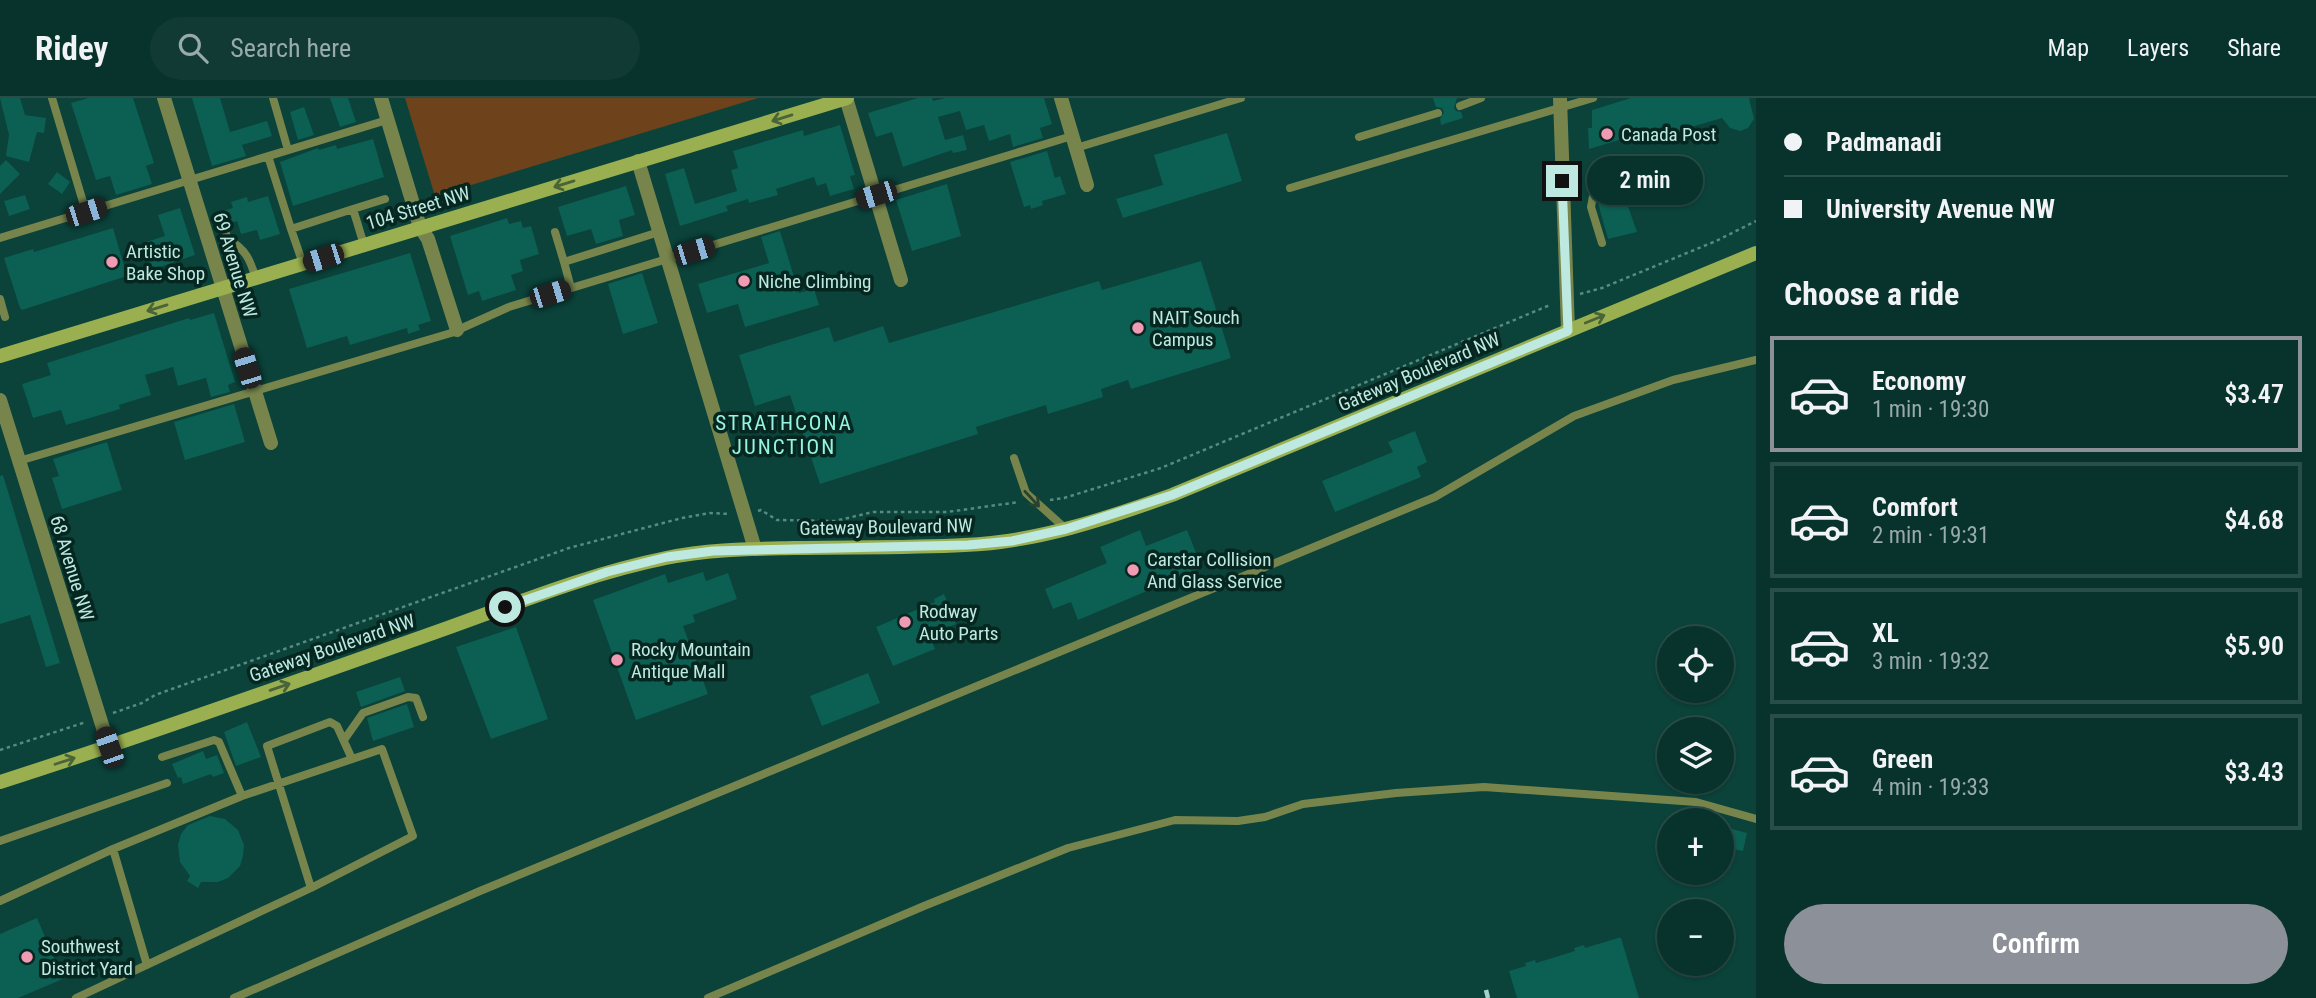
<!DOCTYPE html>
<meta charset="utf-8">
<style>
:root{--surface:#08322c;--page:#113a34;--text:#f1f3f6;--muted:#98aaa9;--line:#294d48;--accent:#8c9099}
body{margin:0;font-family:"Roboto Condensed",sans-serif;background:var(--page);color:var(--text);height:100vh;display:flex;flex-direction:column;font-size:26px;white-space:nowrap}
*{box-sizing:border-box;margin:0}
p{font-size:23px;color:var(--muted)}
.icon{flex:none;width:38px;height:38px;fill:none;stroke:currentColor;stroke-width:2;stroke-linecap:round;stroke-linejoin:round}
.map{position:relative;flex:1;overflow:hidden}
.panel{display:flex;flex-direction:column;background:var(--surface);width:560px}
.panel>*{flex:none}
.hud{display:grid;align-content:center;height:154px;padding:0 28px;background:var(--surface)}
.controls{position:absolute;left:1657px;top:528px;display:grid;gap:14px}
.controls a{display:grid;place-items:center;width:77px;height:77px;border-radius:50%;background:var(--surface);box-shadow:0 2px 5px #0004,0 0 0 2px var(--line);font-size:35px}
.end{position:absolute;width:32px;height:32px;margin:-16px;border:9px solid #bde9e0;background:#111;box-shadow:0 0 0 4px #111}
.from{border-radius:50%}
.bubble{position:absolute;height:49px;border-radius:24px;background:var(--surface);box-shadow:0 2px 5px #0004,0 0 0 2px var(--line);font-size:23px;font-weight:600;line-height:49px;text-align:center}
.car{position:absolute;width:21px;height:42px;margin:-21px -10px;border-radius:9px;box-shadow:0 0 5px 2px #0007;background:linear-gradient(#222 24%,#8ab4d8 0 40%,#222 0 76%,#8ab4d8 0 86%,#222 0)}
.hud b{display:flex;align-items:center;gap:24px;height:66px;font-size:26px}
.hud b+b{border-top:2px solid var(--line)}
.hud i{width:18px;height:18px;background:var(--text)}
ul{padding:0;list-style:none}
li{display:flex;align-items:center;gap:21px;height:116px;margin:0 14px 10px;padding:0 14px;border:4px solid var(--line);border-radius:0px}
li div{flex:1}
li b{display:block;font-size:26px}
li em{font-style:normal;font-weight:600}
li.selected{border-color:var(--accent)}
li>.icon{width:63px;height:63px;stroke-width:1.5}
h2{padding:0 28px;font-size:32px;line-height:84px}
.button{display:flex;gap:14px;margin-top:auto;padding:14px 28px}
.button a{flex:1;height:80px;border-radius:42px;background:var(--accent);color:#fff;font-size:28px;font-weight:600;line-height:80px;text-align:center}
header{display:flex;align-items:center;gap:42px;box-sizing:border-box;height:98px;padding:0 35px;background:var(--surface);border-bottom:2px solid var(--line)}
header strong{font-size:33px}
nav{display:flex;gap:38px;margin-inline-start:auto;font-size:24px}
.search{width:490px;height:63px;background:var(--page);display:flex;align-items:center;gap:18px;box-sizing:border-box;padding:0 24px;border-radius:38px;color:var(--muted);font-size:26px}
main{display:flex;flex:1;min-height:0}
.map>svg:first-child{display:block}
.green{fill:#6e431b}
.building{fill:#0c5f53}
.lines{fill:none;stroke-linecap:round;stroke-linejoin:round}
.path{stroke:#578a81;stroke-width:2.5;stroke-dasharray:3.5 3.5;stroke-linecap:butt}
.service{stroke:#77854c;stroke-width:8}
.minor{stroke:#77854c;stroke-width:14}
.tertiary{stroke:#77854c;stroke-width:14}
.secondary{stroke:#9ab050;stroke-width:14}
.rail{stroke:#a5d2ca;stroke-width:4.5;stroke-dasharray:14 7;stroke-linecap:butt}
.oneway{stroke:#496436}
.oneway2{stroke:#28422d}
.route{stroke:#bde9e0;stroke-width:9}
.poi-dot{fill:#f19ab4;stroke:#062620;stroke-width:2.5}
.labels{text-anchor:middle;dominant-baseline:central;stroke-width:7;stroke-linejoin:round;paint-order:stroke}
.poi-label{font-size:19px;fill:#bde9e0;stroke:#062620;text-anchor:start}
.street-label{font-size:19px;fill:#bde9e0;stroke:#062620}
.neighbourhood-label{font-size:21px;letter-spacing:2px;fill:#95f4e2;stroke:#062620}
</style>
<header>
<strong>Ridey</strong>
<div class="search"><svg class="icon" aria-label="search" viewBox="0 0 24 24"><circle cx="10" cy="10" r="6"/><path d="M15 15l6 6"/></svg>Search here</div>
<nav><a>Map</a><a>Layers</a><a>Share</a></nav>
</header>
<main>
<div class="map">
<svg width="1756" height="900" viewBox="0 0 1756 900">
<rect width="100%" height="100%" fill="#0b423a"/>
<path class="green" d="M405,0h353l-323,98z"/>
<path class="building" d="M0,0h20l5,17 21,3 -2,15 -7,-1 -8,30 -23,-6 3,-21z
M88,0h45l21,65 -8,3 6,18 -36,11 -6,-19 -14,4 -25,-77z
M192,0h28l10,34 37,-11 5,15 -30,9 4,11 -34,10z
M330,0h18l8,24 -16,5z
M918,0h14l1,3 12,-3h99l8,26 -12,4 3,10 -30,9 -3,-13 -21,7 -5,-16 -18,5 -6,-19 -22,6 7,23 18,-5 4,15 -14,3 -1,-3 -49,17 -11,-35 -16,5 -8,-24z
M1433,0h24l-3,10 2,3 5,1 2,6 -22,7 -1,-6 4,-7 -2,-4 -6,-1z
M1631,0h118l5,21 -6,9 -8,3 -10,-3 -8,-10 -51,15 -2,-8 -80,24 -1,-21h4v-18z
M304,9l10,28 -16,5 -8,-28z
M840,27l15,50 -5,1 4,13 -24,7 -4,-13 -9,3 -3,-9 -38,12 2,6 -29,8 -1,-4 -22,7 2,5 -48,15 -15,-52 19,-6 11,36 42,-13 -6,-21 7,-2 -5,-17 70,-21 1,6z
M1227,35l15,48 -119,37 -7,-19 47,-14 -9,-30z
M373,41l11,38 -91,29 -13,-44 38,-14 1,2 17,-5 1,4z
M1047,53l8,27 5,-2 6,18 -24,7 1,4 -12,4 -1,-4 -6,2 -14,-45z
M6,62l14,14 -20,20v-28z
M57,74l13,10 -8,12 -14,-10z
M947,86l14,52 -49,15 -16,-51z
M626,88l9,29 -16,5 4,16 -27,8 -5,-15 -24,7 -9,-29z
M25,97l5,14 -21,7 -5,-15z
M1624,97l13,37 -29,7 -10,-36z
M268,98l12,38 -20,6 -3,-10 -16,4 -4,-13 -8,3 -3,-4 -3,-9 10,-3 -2,-6 16,-5 1,5z
M180,110l15,47 -44,15 -8,-23 4,-1 -1,-4 19,-6 -7,-21z
M507,120l2,6 12,-3 2,7 8,-2 8,28 -19,6 3,11 -12,4 5,15 -34,11 -3,-10 -11,4 -18,-59z
M113,130l14,48 -105,34 -2,-2 -16,-50 29,-9 1,3z
M780,133l19,62 15,-4 5,16 -74,22 -7,-23 -31,9 -9,-29 71,-21 -8,-26z
M410,155l21,68 -13,4 2,5 -12,4 -1,-6 -57,17 -3,-9 -40,12 -18,-59z
M1201,163l30,97 -100,31 -3,-9 -27,9 2,8 -55,17 -2,-9 -70,22 2,7 -158,50 -30,-89 -35,11 -16,-51 90,-28 5,15 49,-16 6,17 210,-62 3,9z
M642,175l16,50 -35,11 -15,-50z
M214,215l21,69 -7,3 2,7 -19,5 -5,-19 -28,8 -5,-19 -28,8 6,20 -32,10 1,4 -54,16 -5,-15 -28,8 -11,-34 29,-9 -4,-12 142,-45 1,2z
M234,306l11,38 -60,18 -11,-38z
M1415,333l12,31 -10,5 4,10 -86,35 -13,-31 71,-29 -5,-10z
M107,344l15,48 -60,19 -10,-31 7,-2 -6,-17z
M3,377l57,188 -14,4 -16,-52 -30,9v-148z
M1140,432l6,16 41,-16 15,38 -124,52 -7,-18 -18,7 -8,-20 62,-26 -7,-16z
M703,474l3,9 22,-8 9,26 -44,16 2,7 -12,4 25,68 -72,26 -43,-120 72,-26 3,9z
M944,496l12,30 -27,11 6,14 -42,17 -17,-39 59,-25 -1,-3z
M516,529l32,92 -57,20 -35,-92z
M868,575l12,30 -58,23 -12,-30z
M400,579l5,14 -44,16 -5,-15z
M407,606l7,23 -41,14 -6,-23z
M247,624l14,35 -25,9 -12,-34z
M203,653l3,8 11,-4 7,18 -11,4 -2,-3 -28,10 -2,-7 -3,1 -6,-14z
M210,718l15,3 13,11 6,15 -1,11 -3,10 -12,12 -10,4h-17l-3,6 -11,-7 3,-5 -10,-14 -2,-17 3,-11 7,-9z
M1732,731l15,4 -4,18 -15,-3z
M37,820l26,61 -45,19h-18v-64z
M1618,840h3l18,60h-122l-8,-27 17,-5 -1,-3 10,-3 1,3 39,-12 -1,-3 10,-3 1,3z"/>
<g class="lines">
<path class="path" d="M1580,196l22,-6 114,-47 40,-20
M1050,402l14,-2 97,-30 389,-163
M758,413l3,-1 16,10 58,1 38,-9h74l72,-10
M113,615l29,-10 13,-8 414,-147 113,-30 28,-5 20,1
M0,652l86,-28"/>
<path class="service" d="M52,0l34,114
M273,0l15,52
M1460,8l21,-8
M1359,39l79,-24
M1076,50l165,-50
M268,58l23,73
M1290,90l303,-90
M353,111l32,-10
M223,128l5,13c18,11 22,20 28,40
M555,134l9,30 95,-30
M0,140l387,-118
M1602,145l-11,-36 2,-11 52,-18
M564,164l7,26
M303,166l-12,-35 62,-20 11,36
M0,201l5,18
M1014,360l12,35 40,36
M19,363l432,-128 58,-26 563,-171
M344,642l19,-27 45,-16 8,1 7,19
M162,659l52,-17 5,2 23,54
M0,743l167,-58
M113,751l34,116
M311,790l-44,-142 63,-24 7,4 15,33
M0,803l113,-52 129,-53 140,-47 31,87 -102,52 -235,110
M234,900l246,-107 955,-394 139,-81 99,-36 83,-20
M708,900l216,-92 144,-58 107,-28 63,1 27,-4 38,-13 93,-11 88,-6 212,15 60,17"/>
<path class="minor" d="M164,0l107,345
M381,0l39,129 8,12 29,91
M846,0l55,182
M1061,0l26,87
M638,63l117,388
M0,302l109,347"/>
<path class="tertiary" d="M1560,0l8,233"/>
<path class="secondary" d="M0,258l847,-258
M0,684c142,-45 282,-96 422,-145 81,-28 160,-62 244,-79 42,-9 85,-9 128,-10 57,-1 114,0 171,-3 72,-3 140,-26 207,-50l584,-242"/>
<path class="rail" d="M1486,892l2,8"/>
</g>
<defs><path id="oneway-shaft" d="M-6 0H5M1.5-3L5.5 0L1.5 3" fill="none" stroke-width="1.6" stroke-linecap="round" stroke-linejoin="round" transform="scale(1.75)"/></defs>
<g class="oneway">
<use href="#oneway-shaft" transform="translate(782 20) rotate(163)"/>
<use href="#oneway-shaft" transform="translate(564 86) rotate(163)"/>
<use href="#oneway-shaft" transform="translate(157 210) rotate(163)"/>
<use href="#oneway-shaft" transform="translate(1595 221) rotate(-22)"/>
<use href="#oneway-shaft" transform="translate(280 589) rotate(-19)"/>
<use href="#oneway-shaft" transform="translate(65 663) rotate(-18)"/>
</g>
<use class="oneway2" href="#oneway-shaft" transform="translate(1032 401) rotate(47)"/>
<g class="lines">
<path class="route" d="M505,509l102,-35 60,-15 46,-6 255,-6 44,-4 54,-12 106,-34 396,-164 -6,-150"/>
</g>
<g class="poi-dot">
<circle cx="1607" cy="36" r="7"/>
<circle cx="112" cy="164" r="7"/>
<circle cx="744" cy="183" r="7"/>
<circle cx="1138" cy="230" r="7"/>
<circle cx="1133" cy="472" r="7"/>
<circle cx="905" cy="524" r="7"/>
<circle cx="617" cy="562" r="7"/>
<circle cx="27" cy="859" r="7"/>
</g>
<g class="labels">
<g class="poi-label">
<text x="1621" y="36">Canada Post</text>
<text x="126" y="153">Artistic<tspan x="126" dy="22">Bake Shop</tspan></text>
<text x="758" y="183">Niche Climbing</text>
<text x="1152" y="219">NAIT Souch<tspan x="1152" dy="22">Campus</tspan></text>
<text x="1147" y="461">Carstar Collision<tspan x="1147" dy="22">And Glass Service</tspan></text>
<text x="919" y="513">Rodway<tspan x="919" dy="22">Auto Parts</tspan></text>
<text x="631" y="551">Rocky Mountain<tspan x="631" dy="22">Antique Mall</tspan></text>
<text x="41" y="848">Southwest<tspan x="41" dy="22">District Yard</tspan></text>
</g>
<g class="street-label">
<text transform="translate(418 110) rotate(-17)">104 Street NW</text>
<text transform="translate(235 167) rotate(73)">69 Avenue NW</text>
<text transform="translate(1419 274) rotate(-23)">Gateway Boulevard NW</text>
<text transform="translate(886 429) rotate(-1)">Gateway Boulevard NW</text>
<text transform="translate(72 470) rotate(73)">68 Avenue NW</text>
<text transform="translate(332 550) rotate(-19)">Gateway Boulevard NW</text>
</g>
<g class="neighbourhood-label">
<text x="784" y="325">STRATHCONA<tspan x="784" dy="24">JUNCTION</tspan></text>
</g>
</g>
</svg>
<div class="controls">
<a><svg class="icon" aria-label="locate" viewBox="0 0 24 24"><circle cx="12" cy="12" r="6"/><path d="M12 2v4M12 18v4M2 12h4M18 12h4"/></svg></a>
<a><svg class="icon" aria-label="layers" viewBox="0 0 24 24"><path d="M12 4l9 5-9 5-9-5zM3 14l9 5 9-5"/></svg></a>
<a>+</a>
<a>−</a>
</div>
<i class="end from" style="left:505px;top:509px"></i>
<i class="end" style="left:1562px;top:83px"></i>
<div class="bubble" style="left:1587px;top:58px;width:116px">2 min</div>
<i class="car" style="left:876px;top:97px;rotate:253deg"></i>
<i class="car" style="left:86px;top:114px;rotate:72deg"></i>
<i class="car" style="left:694px;top:153px;rotate:73deg"></i>
<i class="car" style="left:323px;top:160px;rotate:252deg"></i>
<i class="car" style="left:550px;top:196px;rotate:73deg"></i>
<i class="car" style="left:247px;top:270px;rotate:343deg"></i>
<i class="car" style="left:109px;top:649px;rotate:341deg"></i>
</div>
<section class="panel">
<div class="hud">
<b><i class="from"></i>Padmanadi</b>
<b><i></i>University Avenue NW</b>
</div>
<h2>Choose a ride</h2>
<ul>
<li class="selected"><svg class="icon" aria-label="car" viewBox="0 0 24 24"><path d="M5 17H2v-5l4-1 3-4h7l3 4 3 1v5h-3M9 17h6M6 11h13"/><circle cx="7" cy="17" r="2"/><circle cx="17" cy="17" r="2"/></svg><div><b>Economy</b><p>1 min · 19:30</p></div><em>$3.47</em></li>
<li><svg class="icon" aria-label="car" viewBox="0 0 24 24"><path d="M5 17H2v-5l4-1 3-4h7l3 4 3 1v5h-3M9 17h6M6 11h13"/><circle cx="7" cy="17" r="2"/><circle cx="17" cy="17" r="2"/></svg><div><b>Comfort</b><p>2 min · 19:31</p></div><em>$4.68</em></li>
<li><svg class="icon" aria-label="car" viewBox="0 0 24 24"><path d="M5 17H2v-5l4-1 3-4h7l3 4 3 1v5h-3M9 17h6M6 11h13"/><circle cx="7" cy="17" r="2"/><circle cx="17" cy="17" r="2"/></svg><div><b>XL</b><p>3 min · 19:32</p></div><em>$5.90</em></li>
<li><svg class="icon" aria-label="car" viewBox="0 0 24 24"><path d="M5 17H2v-5l4-1 3-4h7l3 4 3 1v5h-3M9 17h6M6 11h13"/><circle cx="7" cy="17" r="2"/><circle cx="17" cy="17" r="2"/></svg><div><b>Green</b><p>4 min · 19:33</p></div><em>$3.43</em></li>
</ul>
<div class="button"><a>Confirm</a></div>
</section>
</main>
